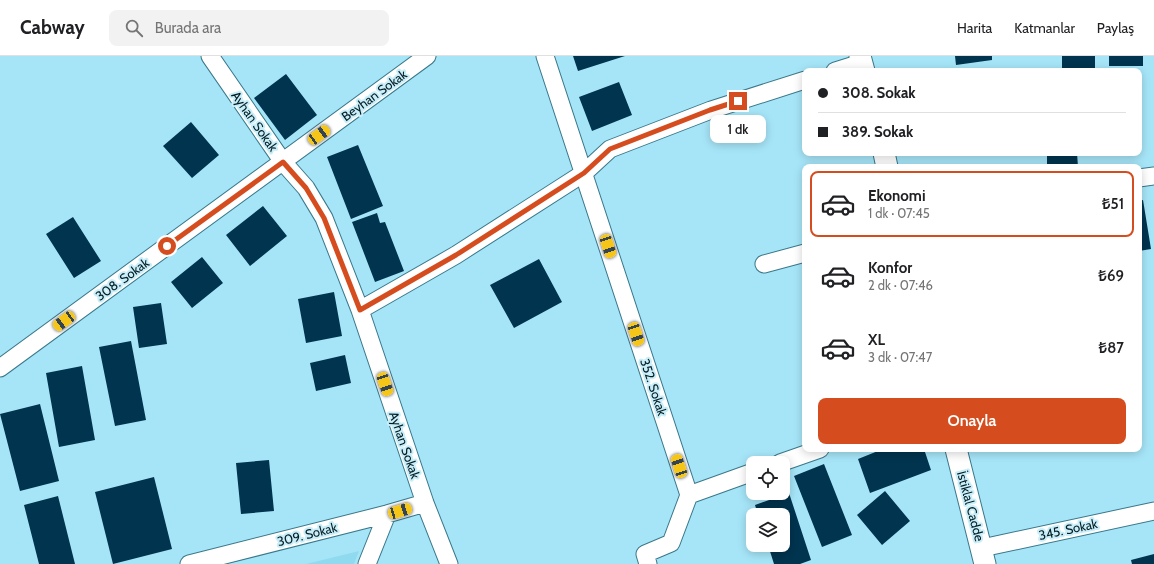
<!DOCTYPE html>
<html lang="tr">
<meta charset="utf-8">
<style>
:root{--surface:#fff;--page:#f2f2f2;--text:#202124;--muted:#757577;--line:#e0e0e0;--accent:#d54d1e}
body{margin:0;font-family:Cabin,sans-serif;background:var(--page);color:var(--text);height:100vh;display:flex;flex-direction:column;font-size:15px;white-space:nowrap}
*{box-sizing:border-box;margin:0}
p{font-size:13px;color:var(--muted)}
.icon{flex:none;width:22px;height:22px;fill:none;stroke:currentColor;stroke-width:2;stroke-linecap:round;stroke-linejoin:round}
.map{position:relative;flex:1;overflow:hidden}
.panel{position:absolute;left:802px;top:108px;width:340px;height:288px;display:flex;flex-direction:column;background:var(--surface);border-radius:8px;box-shadow:0 2px 10px #0003}
.panel>*{flex:none}
.banner{position:absolute;left:802px;top:12px;width:340px;height:88px;border-radius:8px;box-shadow:0 2px 10px #0003;display:grid;align-content:center;height:88px;padding:0 16px;background:var(--surface)}
.fabs{position:absolute;left:746px;top:400px;display:grid;gap:8px}
.fabs a{display:grid;place-items:center;width:44px;height:44px;border-radius:8px;background:var(--surface);box-shadow:0 2px 10px #0003;font-size:20px}
.end{position:absolute;width:18px;height:18px;margin:-9px;border:5px solid #d54d1e;background:#fff;box-shadow:0 0 0 2px #fff}
.from{border-radius:50%}
.bubble{position:absolute;height:28px;border-radius:8px;background:var(--surface);box-shadow:0 2px 10px #0003;font-size:13px;font-weight:600;line-height:28px;text-align:center}
.car{position:absolute;width:12px;height:24px;margin:-12px -6px;border-radius:5px;box-shadow:0 0 3px 1px #0007;background:linear-gradient(#f5c518 24%,#345 0 40%,#f5c518 0 76%,#345 0 86%,#f5c518 0)}
.banner b{display:flex;align-items:center;gap:14px;height:38px;font-size:15px}
.banner b+b{border-top:1px solid var(--line)}
.banner i{width:10px;height:10px;background:var(--text)}
ul{padding:7px 0 0;list-style:none}
li{display:flex;align-items:center;gap:12px;height:66px;margin:0 8px 6px;padding:0 8px;border:2px solid transparent;border-radius:8px}
li div{flex:1}
li b{display:block;font-size:15px}
li em{font-style:normal;font-weight:600}
li.active{border-color:var(--accent)}
li>.icon{width:36px;height:36px;stroke-width:1.5}
.button{display:flex;gap:8px;margin-top:auto;padding:8px 16px}
.button a{flex:1;height:46px;border-radius:8px;background:var(--accent);color:#fff;font-size:16px;font-weight:600;line-height:46px;text-align:center}
header{display:flex;align-items:center;gap:24px;box-sizing:border-box;height:56px;padding:0 20px;background:var(--surface);border-bottom:1px solid var(--line)}
header strong{font-size:19px}
nav{display:flex;gap:22px;margin-inline-start:auto;font-size:14px}
.search{width:280px;height:36px;background:var(--page);display:flex;align-items:center;gap:10px;box-sizing:border-box;padding:0 14px;border-radius:8px;color:var(--muted);font-size:15px}
.map>svg:first-child{display:block}
.built{fill:#90daef}
.building{fill:#00344f}
.lines{fill:none;stroke-linecap:round;stroke-linejoin:round}
.minor-casing{stroke:#397889;stroke-width:19}
.tertiary-casing{stroke:#397889;stroke-width:23}
.minor{stroke:#fff;stroke-width:17}
.tertiary{stroke:#fff;stroke-width:21}
.route{stroke:#d54d1e;stroke-width:5}
.labels{text-anchor:middle;dominant-baseline:central;stroke-width:4;stroke-linejoin:round;paint-order:stroke}
.street-label{font-size:13px;fill:#031d23;stroke:#c9eef9}
</style>
<header>
<strong>Cabway</strong>
<div class="search"><svg class="icon" aria-label="search" viewBox="0 0 24 24"><circle cx="10" cy="10" r="6"/><path d="M15 15l6 6"/></svg>Burada ara</div>
<nav><a>Harita</a><a>Katmanlar</a><a>Paylaş</a></nav>
</header>
<div class="map">
<svg width="1154" height="508" viewBox="0 0 1154 508">
<rect width="100%" height="100%" fill="#a6e5f8"/>
<path class="built" d="M359,495l-5,13h-48z"/>
<path class="building" d="M573,0h52l-47,15z
M955,0h37v4l-36,5z
M1062,0h33v14h-33z
M1109,0h34v10h-34z
M286,18l31,41 -32,25 -31,-42z
M619,26l13,33 -40,16 -13,-34z
M191,66l28,33 -27,23 -29,-32z
M358,89l25,61 -32,13 -24,-62z
M1047,97h30l1,14h-31z
M1143,144l8,49 -12,2v-50z
M263,150l24,30 -37,30 -24,-31z
M377,157l3,10 5,-1 19,49 -29,11 -23,-60z
M73,161l28,44 -27,17 -28,-44z
M202,201l21,26 -31,25 -21,-26z
M539,203l23,43 -48,26 -24,-43z
M334,236l8,44 -36,7 -8,-44z
M161,247l6,41 -28,4 -6,-41z
M131,285l15,79 -31,6 -16,-79z
M345,299l6,28 -35,8 -6,-28z
M82,310l13,74 -36,7 -13,-74z
M40,348l19,77 -39,10 -20,-77z
M883,393h41l7,21 -61,23 -12,-34z
M269,404l5,51 -33,3 -5,-51z
M824,408l28,71 -30,12 -28,-71z
M154,421l18,72 -59,15 -18,-72z
M885,435l25,30 -28,24 -25,-30z
M789,437l22,67 -11,4h-26l-6,-19h15v-30h-25l-3,-10z
M58,440l17,68h-36l-15,-59z
M1154,498v10h-22l-1,-4z"/>
<g class="lines">
<g class="minor-casing">
<path id="minor" d="M210,0l73,106 23,26 18,30 36,92 65,193 24,61
M545,0l144,439 -18,48 -26,11 3,10
M835,15l26,-8
M1139,122l15,-2
M764,208l41,-11
M360,254l96,-55 128,-82 26,-24 101,-39 94,-30
M0,312l427,-312
M780,407l40,-14
M689,439l64,-23
M982,492l172,-37
M189,508l198,-50 38,-11
M367,508l20,-50"/>
</g>
<g class="tertiary-casing">
<path id="tertiary" d="M860,0l4,15
M884,97l3,14
M956,393l29,115"/>
</g>
<use href="#minor" class="minor"/>
<use href="#tertiary" class="tertiary"/>
</g>
<g class="lines">
<path class="route" d="M167,190l116,-84 23,26 18,30 36,92 96,-55 128,-82 26,-24 100,-39 28,-9"/>
</g>
<g class="labels">
<g class="street-label">
<text transform="translate(374 39) rotate(-36)">Beyhan Sokak</text>
<text transform="translate(255 65) rotate(55)">Ayhan Sokak</text>
<text transform="translate(122 223) rotate(-36)">308. Sokak</text>
<text transform="translate(654 331) rotate(72)">352. Sokak</text>
<text transform="translate(405 389) rotate(71)">Ayhan Sokak</text>
<text transform="translate(971 450) rotate(75)">İstiklal Cadde</text>
<text transform="translate(1068 473) rotate(-12)">345. Sokak</text>
<text transform="translate(307 478) rotate(-14)">309. Sokak</text>
</g>
</g>
</svg>
<div class="fabs">
<a><svg class="icon" aria-label="locate" viewBox="0 0 24 24"><circle cx="12" cy="12" r="6"/><path d="M12 2v4M12 18v4M2 12h4M18 12h4"/></svg></a>
<a><svg class="icon" aria-label="layers" viewBox="0 0 24 24"><path d="M12 4l9 5-9 5-9-5zM3 14l9 5 9-5"/></svg></a>
</div>
<i class="end from" style="left:167px;top:190px"></i>
<i class="end" style="left:738px;top:45px"></i>
<div class="bubble" style="left:710px;top:59px;width:56px">1 dk</div>
<i class="car" style="left:319px;top:79px;rotate:54deg"></i>
<i class="car" style="left:608px;top:190px;rotate:162deg"></i>
<i class="car" style="left:64px;top:265px;rotate:234deg"></i>
<i class="car" style="left:636px;top:278px;rotate:162deg"></i>
<i class="car" style="left:385px;top:328px;rotate:161deg"></i>
<i class="car" style="left:679px;top:410px;rotate:342deg"></i>
<i class="car" style="left:400px;top:455px;rotate:73deg"></i>
<div class="banner">
<b><i class="from"></i>308. Sokak</b>
<b><i></i>389. Sokak</b>
</div>
<section class="panel">
<ul>
<li class="active"><svg class="icon" aria-label="car" viewBox="0 0 24 24"><path d="M5 17H2v-5l4-1 3-4h7l3 4 3 1v5h-3M9 17h6M6 11h13"/><circle cx="7" cy="17" r="2"/><circle cx="17" cy="17" r="2"/></svg><div><b>Ekonomi</b><p>1 dk · 07:45</p></div><em>₺51</em></li>
<li><svg class="icon" aria-label="car" viewBox="0 0 24 24"><path d="M5 17H2v-5l4-1 3-4h7l3 4 3 1v5h-3M9 17h6M6 11h13"/><circle cx="7" cy="17" r="2"/><circle cx="17" cy="17" r="2"/></svg><div><b>Konfor</b><p>2 dk · 07:46</p></div><em>₺69</em></li>
<li><svg class="icon" aria-label="car" viewBox="0 0 24 24"><path d="M5 17H2v-5l4-1 3-4h7l3 4 3 1v5h-3M9 17h6M6 11h13"/><circle cx="7" cy="17" r="2"/><circle cx="17" cy="17" r="2"/></svg><div><b>XL</b><p>3 dk · 07:47</p></div><em>₺87</em></li>
</ul>
<div class="button"><a>Onayla</a></div>
</section>
</div>
